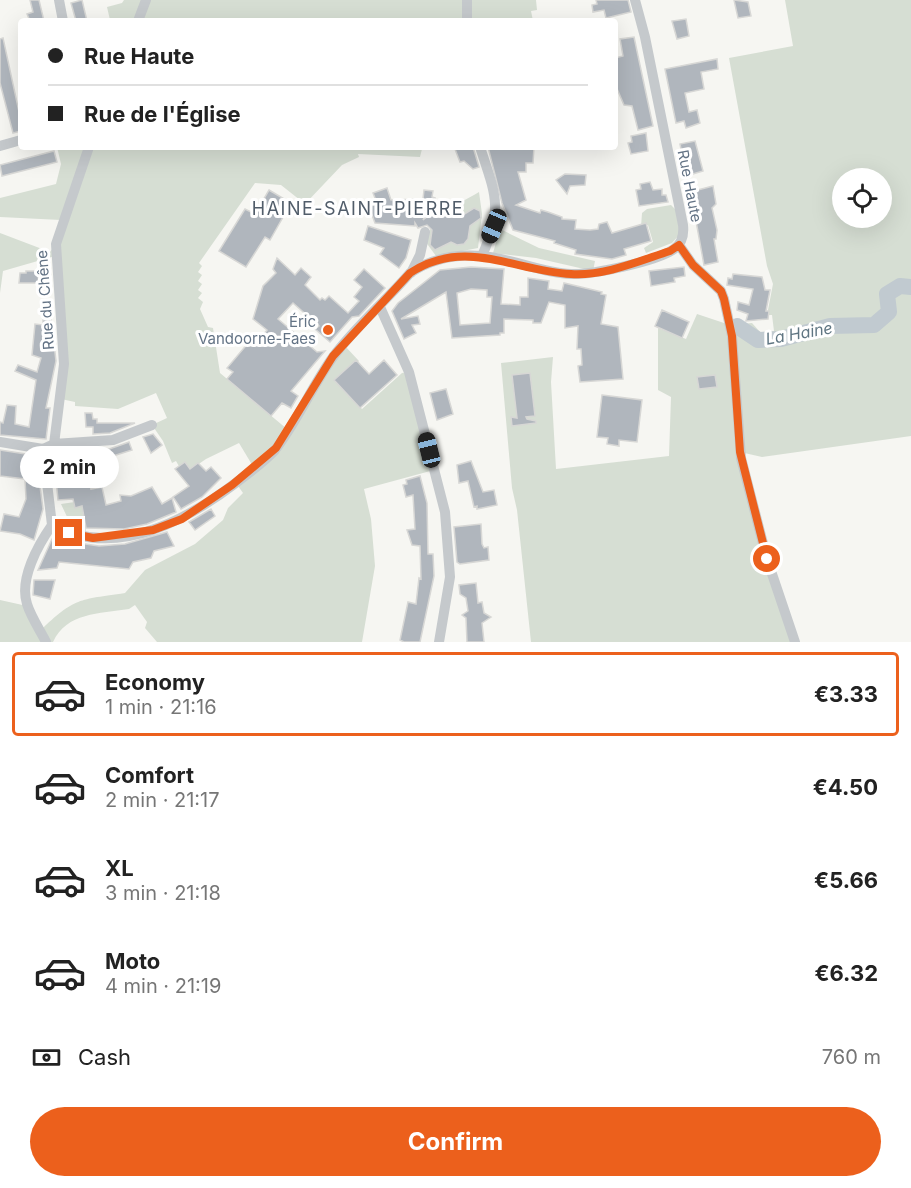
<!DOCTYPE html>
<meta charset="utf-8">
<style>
:root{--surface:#fff;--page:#f2f2f2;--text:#222;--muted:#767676;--line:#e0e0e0;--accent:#ec601c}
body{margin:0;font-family:Inter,sans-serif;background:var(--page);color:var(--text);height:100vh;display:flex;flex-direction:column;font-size:22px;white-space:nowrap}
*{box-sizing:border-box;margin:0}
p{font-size:20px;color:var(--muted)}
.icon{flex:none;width:33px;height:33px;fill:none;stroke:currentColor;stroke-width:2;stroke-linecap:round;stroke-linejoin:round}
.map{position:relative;height:642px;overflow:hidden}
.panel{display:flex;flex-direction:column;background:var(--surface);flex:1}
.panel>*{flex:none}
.top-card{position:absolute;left:18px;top:18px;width:600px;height:132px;border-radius:6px;box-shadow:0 6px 24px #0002;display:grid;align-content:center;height:132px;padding:0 30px;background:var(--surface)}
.fabs{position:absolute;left:832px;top:168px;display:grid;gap:12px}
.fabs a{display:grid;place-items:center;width:60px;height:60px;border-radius:50%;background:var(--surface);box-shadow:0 6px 24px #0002;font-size:30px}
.end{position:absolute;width:27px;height:27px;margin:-14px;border:8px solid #ec601c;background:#fff;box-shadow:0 0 0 3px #fff}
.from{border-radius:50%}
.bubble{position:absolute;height:42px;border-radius:21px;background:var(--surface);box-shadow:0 6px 24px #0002;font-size:20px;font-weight:700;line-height:42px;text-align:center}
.car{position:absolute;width:18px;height:36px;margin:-18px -9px;border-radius:8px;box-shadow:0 0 4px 2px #0007;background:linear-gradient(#222 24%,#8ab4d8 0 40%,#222 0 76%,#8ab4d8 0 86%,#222 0)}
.top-card b{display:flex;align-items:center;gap:21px;height:57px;font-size:22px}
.top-card b+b{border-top:2px solid var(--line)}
.top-card i{width:15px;height:15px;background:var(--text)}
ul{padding:10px 0 0;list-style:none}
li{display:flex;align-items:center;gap:18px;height:84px;margin:0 12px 9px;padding:0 18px;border:3px solid transparent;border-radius:6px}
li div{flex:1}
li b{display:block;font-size:22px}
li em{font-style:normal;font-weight:700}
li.current{border-color:var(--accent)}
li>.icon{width:54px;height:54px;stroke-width:1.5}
.pay{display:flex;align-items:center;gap:15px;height:66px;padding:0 30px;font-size:22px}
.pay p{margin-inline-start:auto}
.cta{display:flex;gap:12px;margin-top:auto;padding:12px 30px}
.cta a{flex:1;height:69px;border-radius:36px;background:var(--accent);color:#fff;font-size:24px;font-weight:700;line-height:69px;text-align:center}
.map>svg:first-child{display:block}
.green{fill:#d6ded3;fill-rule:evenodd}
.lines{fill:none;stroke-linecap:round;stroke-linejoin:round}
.river{stroke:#c1cad0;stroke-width:16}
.building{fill:#b0b6bd;stroke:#d7d7d5;stroke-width:1.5;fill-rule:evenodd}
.minor{stroke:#c5c9cc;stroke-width:10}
.route{stroke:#ec601c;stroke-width:8}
.poi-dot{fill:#ec601c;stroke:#fff;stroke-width:2}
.labels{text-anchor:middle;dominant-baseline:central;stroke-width:6;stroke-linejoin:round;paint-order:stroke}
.street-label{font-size:15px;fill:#637385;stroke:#fff}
.poi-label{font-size:15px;fill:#637385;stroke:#fff;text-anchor:end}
.water-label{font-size:16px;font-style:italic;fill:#5f7582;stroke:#fff}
.quarter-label{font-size:18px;letter-spacing:1.5px;fill:#515d6a;stroke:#fff}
</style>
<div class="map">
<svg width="911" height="642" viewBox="0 0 911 642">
<rect width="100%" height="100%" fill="#f6f6f2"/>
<path class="green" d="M124,0h412l1,10 -6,1 2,10h-427l4,-1 -3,-13 15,-4z
M785,0h126v436l-149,21 -22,-5 55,190h-264l-14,-132 -5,-22 -11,-125 52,-6 -2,25 5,87 113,-13 2,-59 -13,-7v-62l28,11 11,-25 33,11 22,-2 9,10 13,-2 -2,-16h-5l6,-31 -6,-18 -38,-208 64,-12zM843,178h39v40h-39z
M57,147h360l5,2 -2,8 -62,-3 1,3 -17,8 -37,39 -24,-19 -26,-2 -56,80 3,3 -4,6 4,3 -4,6 4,3 -4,6 4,3 -4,5 5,4 -3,7 8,18 5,1 7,45 67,56 57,-84 15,16 -22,20 25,28 40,-36 7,-1 25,98 -70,19 7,30 4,47 -13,76h-205l-12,-14 2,-6 -12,-17 -6,4c-30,5 -62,3 -76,33h-53v-42l27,6 13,25c35,-34 39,-31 85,-38l20,-23 50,-26 28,-24 5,-12 15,-15 -7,-10 18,-15 -15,-25 -33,16 -16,11 -10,-2 -4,-7 -4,2 -9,-22 -11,-16 15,-7 -11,-25 -38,16 -43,-3v-4l-14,-3 -6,-143 -52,15 -3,22v-60l50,19 6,-8 5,-24 -61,-3v-19l56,-14 5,-20z
M479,192l3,22 -4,34 -42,8 -11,-15c9,-27 32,-36 54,-49z
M671,205l5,5 4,24 -8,9 -26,10 -2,-5 9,-6 -5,-17 -7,2 1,-14 5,-4z
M500,229l39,19 56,13 -2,10 -57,-13 -43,-5z
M82,501l4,31 -17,-11 -8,-17z"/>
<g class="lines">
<path class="river" d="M737,326l21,14 23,-1 49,-13 44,-1 15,-13 -2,-18 13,-8 11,1"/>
</g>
<path class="building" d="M30,0h9l5,21h-14l-3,-7 6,-2z
M82,0l5,21h-11l-5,-18z
M596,0h32l3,12 -25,6 -2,-8 -11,2 -1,-7 5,-1z
M734,0l14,2 3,14 -13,2z
M686,19l3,17 -12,3 -5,-18z
M634,37l19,89 -15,4 -6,-24 -8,-1 -9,-21v-26l8,-2 -3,-17z
M3,38l18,83v10l-8,2 -13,-50v-44z
M717,59l1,10 -17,3 3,17 -19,4 4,19 8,-2 3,13 -14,5 -2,-7 -8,2 -11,-54z
M646,133l2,18 -17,3 -3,-11 4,-1 -1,-6z
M695,141l8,30 -17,5 -6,-32z
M462,147h11l6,20 -6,2 -9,-8 -4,1 -5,-13z
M488,147h46l-1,16h-7v9h-8l8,28 -10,5 24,8 1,-3 7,2 14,5v2l14,1 -1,9 15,1 8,-1 1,-5 8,-2 5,11 34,-10 5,18 -27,8 2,6 -14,4 -37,-5 1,-4 -22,-7 1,-2 -42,-11 -11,-27z
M54,151l3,11 -55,14 -2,-11z
M565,174l21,1 -1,10 -15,1 -3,8 -11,-14z
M650,182l3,8 9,-1v6h4l2,7 -29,4 -3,-16 5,-1 -1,-5z
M713,186l3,18 -4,4 5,22 -1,9h-2l4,23 -14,3 -8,-44 5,-1 -5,-22 -5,1 -1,-7z
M387,188l4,12 32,-1 1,-9 9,1 -1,6 3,1 -12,22 10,-8h19l11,3 11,-7 6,3 1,7 -11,8 -2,13 -4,5 -7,1 -6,-3 -16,8 -5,-5 2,-15 -5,-5 -9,3 -3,-5v3l-40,-3 -6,-16 8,-4 -4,-10z
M269,190l22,13 -21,37 -5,-3 -19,30 -27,-16 26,-42 10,5z
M368,226l43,14 -5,18 -7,10 -19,-14 4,-6 -20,-8z
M277,258l18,17 6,-7 10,9 -6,8 15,15 2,-2 3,2 4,-4 19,17 11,-12 -5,-4 8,-10 -8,-7 10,-11 21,19 -26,28 -7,1 -22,25 -15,-13 4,-3 -26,-23 -15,16 39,33 8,-1 -34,40 7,5 -7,12 -9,-5 -11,13 -44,-37 6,-7 -6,-4 22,-26 5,4 13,-16 -14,-11 10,-33 13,-13 -3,-4z
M471,267l33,2 -3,35 19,1v-8h8v-19l21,3 -1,8 14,2 2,-8 38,9 -1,2 5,1 -5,29 17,3 5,52 -43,3 -2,-16 4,-1 -1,-16h-4l1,-23 -13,2v-23l-16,-3 -8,21h-8v-3l-29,-1v14h-4v2l-48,3 -6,-46 -45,27 17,-3 2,8 -8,1 4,8 -12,6 -12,-28 6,-8 42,-33zM471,289l16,1v7h5l-2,26 -30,2 -3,-32z
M684,267l1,9 -11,2 1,4 -24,4 -2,-15z
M26,271h13l-1,12h-19l1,-10h6z
M733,274l29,3 3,13h5l-4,21h3l-1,8 -22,2 2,-7 -11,-4 1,-8 11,3 4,-16 -26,-4 1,-7 4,1z
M662,310l27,12 -7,16 -27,-12z
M51,319l5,42 -10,47h4l-4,31 -46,-4v-13l3,1 4,-18 9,1 -1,18 14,3 7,-47 -21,-9 3,-6 19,7 4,-14 -9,-3 3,-31 8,1v-5z
M356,360l13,14 15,-14 13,15 -37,33 -26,-28z
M530,373l5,43 -9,1 1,2 9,2v2l-24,3 -1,-9 6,1 -5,-43z
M715,375l2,12 -18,2 -2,-12z
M446,389l7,25 -16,6 -7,-27z
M602,395l40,5 -5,42 -18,-2v6l-12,-2 1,-6 -11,-1z
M85,413h7l1,6h4v4h38l-25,10 -17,1v-7h-7z
M153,434l9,11 -11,8 -8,-16z
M129,442l3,8 -35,11v-2l-20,3v-5l-23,3 2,-9 44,-3 1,4z
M0,450l32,5 5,9 6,45 -9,31 -14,-6 -20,-3 4,-17 15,3 7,-18 -1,-20 -25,-3z
M471,461l12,31 11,-2 3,15 -20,4v-3l-3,1 -6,-26 -9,2 -2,-18z
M185,462l5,7 8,-6 8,8 5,-4 10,11 -19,19 -21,12 -8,-12 16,-11 -14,-17z
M420,476l7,27 1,51h5l1,22 -14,66h-16l-4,-2 8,-38 8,2 3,-26 2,1 -1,-33 -8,-1 -5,-15 8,-1 -2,-34 -7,2 -3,-12 4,-1 -1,-4z
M79,478v4l11,-1 1,8 11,-2 4,18 15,-4 -1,-6 11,1 21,-9 10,17 10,-6 4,14 -29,12 -23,5 -38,-1 -4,-22 -7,2 -2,-9 -15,1 -2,-21z
M211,509l4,7 -20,14 -6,-8z
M481,524l1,20 2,4 4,-1 1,13 -29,4 -3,-2 -3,-35z
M167,532l7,14 -20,5 -3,7 -18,4 -4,7 -70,-7 -2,6 -19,2 14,-31 47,7 26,-2z
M34,580h21l-5,19 -17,-4z
M476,583l2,20 4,-1 2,11 7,4 -9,6 2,19h-17l-1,-24 -4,-3 6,-4 -2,-13 -6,-4 -1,-9z"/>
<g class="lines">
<path class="minor" d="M59,0l4,21
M467,0v21
M138,21l8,-21
M0,146l21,-6
M480,147c16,49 23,60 2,109
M679,245l14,20 28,26 3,8 8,37 9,122 26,101 28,83
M411,273l9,-18 5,-23
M380,307l29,65 36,140 5,65 -11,65
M0,442l43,7
M54,444l10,-80 -8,-120 33,-97
M43,449l11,-5 59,-4 39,-15
M43,449l9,76
M52,525c63,34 134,-4 185,-43 13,-10 27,-20 38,-32 22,-28 37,-64 58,-93 22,-30 53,-56 77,-84 21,-14 46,-19 71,-17 30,2 60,17 90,18 21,1 87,-13 103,-25 9,-6 10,-15 9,-24l-38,-188 -10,-37
M46,642c-6,-12 -15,-25 -19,-38 -8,-25 11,-59 25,-79"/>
</g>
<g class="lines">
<path class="route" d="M69,533l24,5 60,-8 29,-11 50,-34 44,-37 57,-92 77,-83c55,-36 104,-2 161,1 34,2 68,-13 99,-23l9,-6 14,20 28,26 3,8 8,37 8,116 27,107"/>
</g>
<circle class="poi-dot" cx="328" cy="330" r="6"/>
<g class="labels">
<g class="street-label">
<text transform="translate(690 186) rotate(79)">Rue Haute</text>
<text transform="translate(45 300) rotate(-94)">Rue du Chêne</text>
</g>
<g class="poi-label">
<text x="316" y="321">Éric<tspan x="316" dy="17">Vandoorne-Faes</tspan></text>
</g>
<g class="water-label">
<text transform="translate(799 333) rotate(-10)">La Haine</text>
</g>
<g class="quarter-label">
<text x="358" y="208">HAINE-SAINT-PIERRE</text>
</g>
</g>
</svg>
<div class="fabs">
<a><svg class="icon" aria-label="locate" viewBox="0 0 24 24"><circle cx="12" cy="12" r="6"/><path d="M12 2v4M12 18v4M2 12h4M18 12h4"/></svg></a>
</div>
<i class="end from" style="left:767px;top:559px"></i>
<i class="end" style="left:69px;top:533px"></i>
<div class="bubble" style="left:20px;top:446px;width:99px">2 min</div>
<i class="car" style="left:494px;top:226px;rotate:203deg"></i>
<i class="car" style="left:429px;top:450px;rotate:346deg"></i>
<div class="top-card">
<b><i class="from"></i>Rue Haute</b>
<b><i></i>Rue de l'Église</b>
</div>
</div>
<section class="panel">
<ul>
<li class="current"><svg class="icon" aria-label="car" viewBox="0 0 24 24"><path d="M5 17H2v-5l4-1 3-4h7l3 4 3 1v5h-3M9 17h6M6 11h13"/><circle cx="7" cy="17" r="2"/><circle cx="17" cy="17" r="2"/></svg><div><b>Economy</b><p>1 min · 21:16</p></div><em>€3.33</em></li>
<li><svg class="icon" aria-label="car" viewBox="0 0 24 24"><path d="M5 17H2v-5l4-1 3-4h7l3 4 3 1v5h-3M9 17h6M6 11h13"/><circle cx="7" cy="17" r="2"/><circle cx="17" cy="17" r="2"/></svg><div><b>Comfort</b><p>2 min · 21:17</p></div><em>€4.50</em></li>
<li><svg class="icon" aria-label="car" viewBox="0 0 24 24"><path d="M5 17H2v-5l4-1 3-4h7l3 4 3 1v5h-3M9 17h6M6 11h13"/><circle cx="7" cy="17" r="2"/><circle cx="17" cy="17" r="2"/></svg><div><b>XL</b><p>3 min · 21:18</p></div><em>€5.66</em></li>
<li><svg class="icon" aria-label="car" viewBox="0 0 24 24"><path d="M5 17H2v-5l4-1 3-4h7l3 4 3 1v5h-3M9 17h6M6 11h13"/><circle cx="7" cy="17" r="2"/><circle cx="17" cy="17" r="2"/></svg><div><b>Moto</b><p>4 min · 21:19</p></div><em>€6.32</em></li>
</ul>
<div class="pay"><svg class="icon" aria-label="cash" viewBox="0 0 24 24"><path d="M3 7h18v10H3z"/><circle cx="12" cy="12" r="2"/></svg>Cash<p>760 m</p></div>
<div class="cta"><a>Confirm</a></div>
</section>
